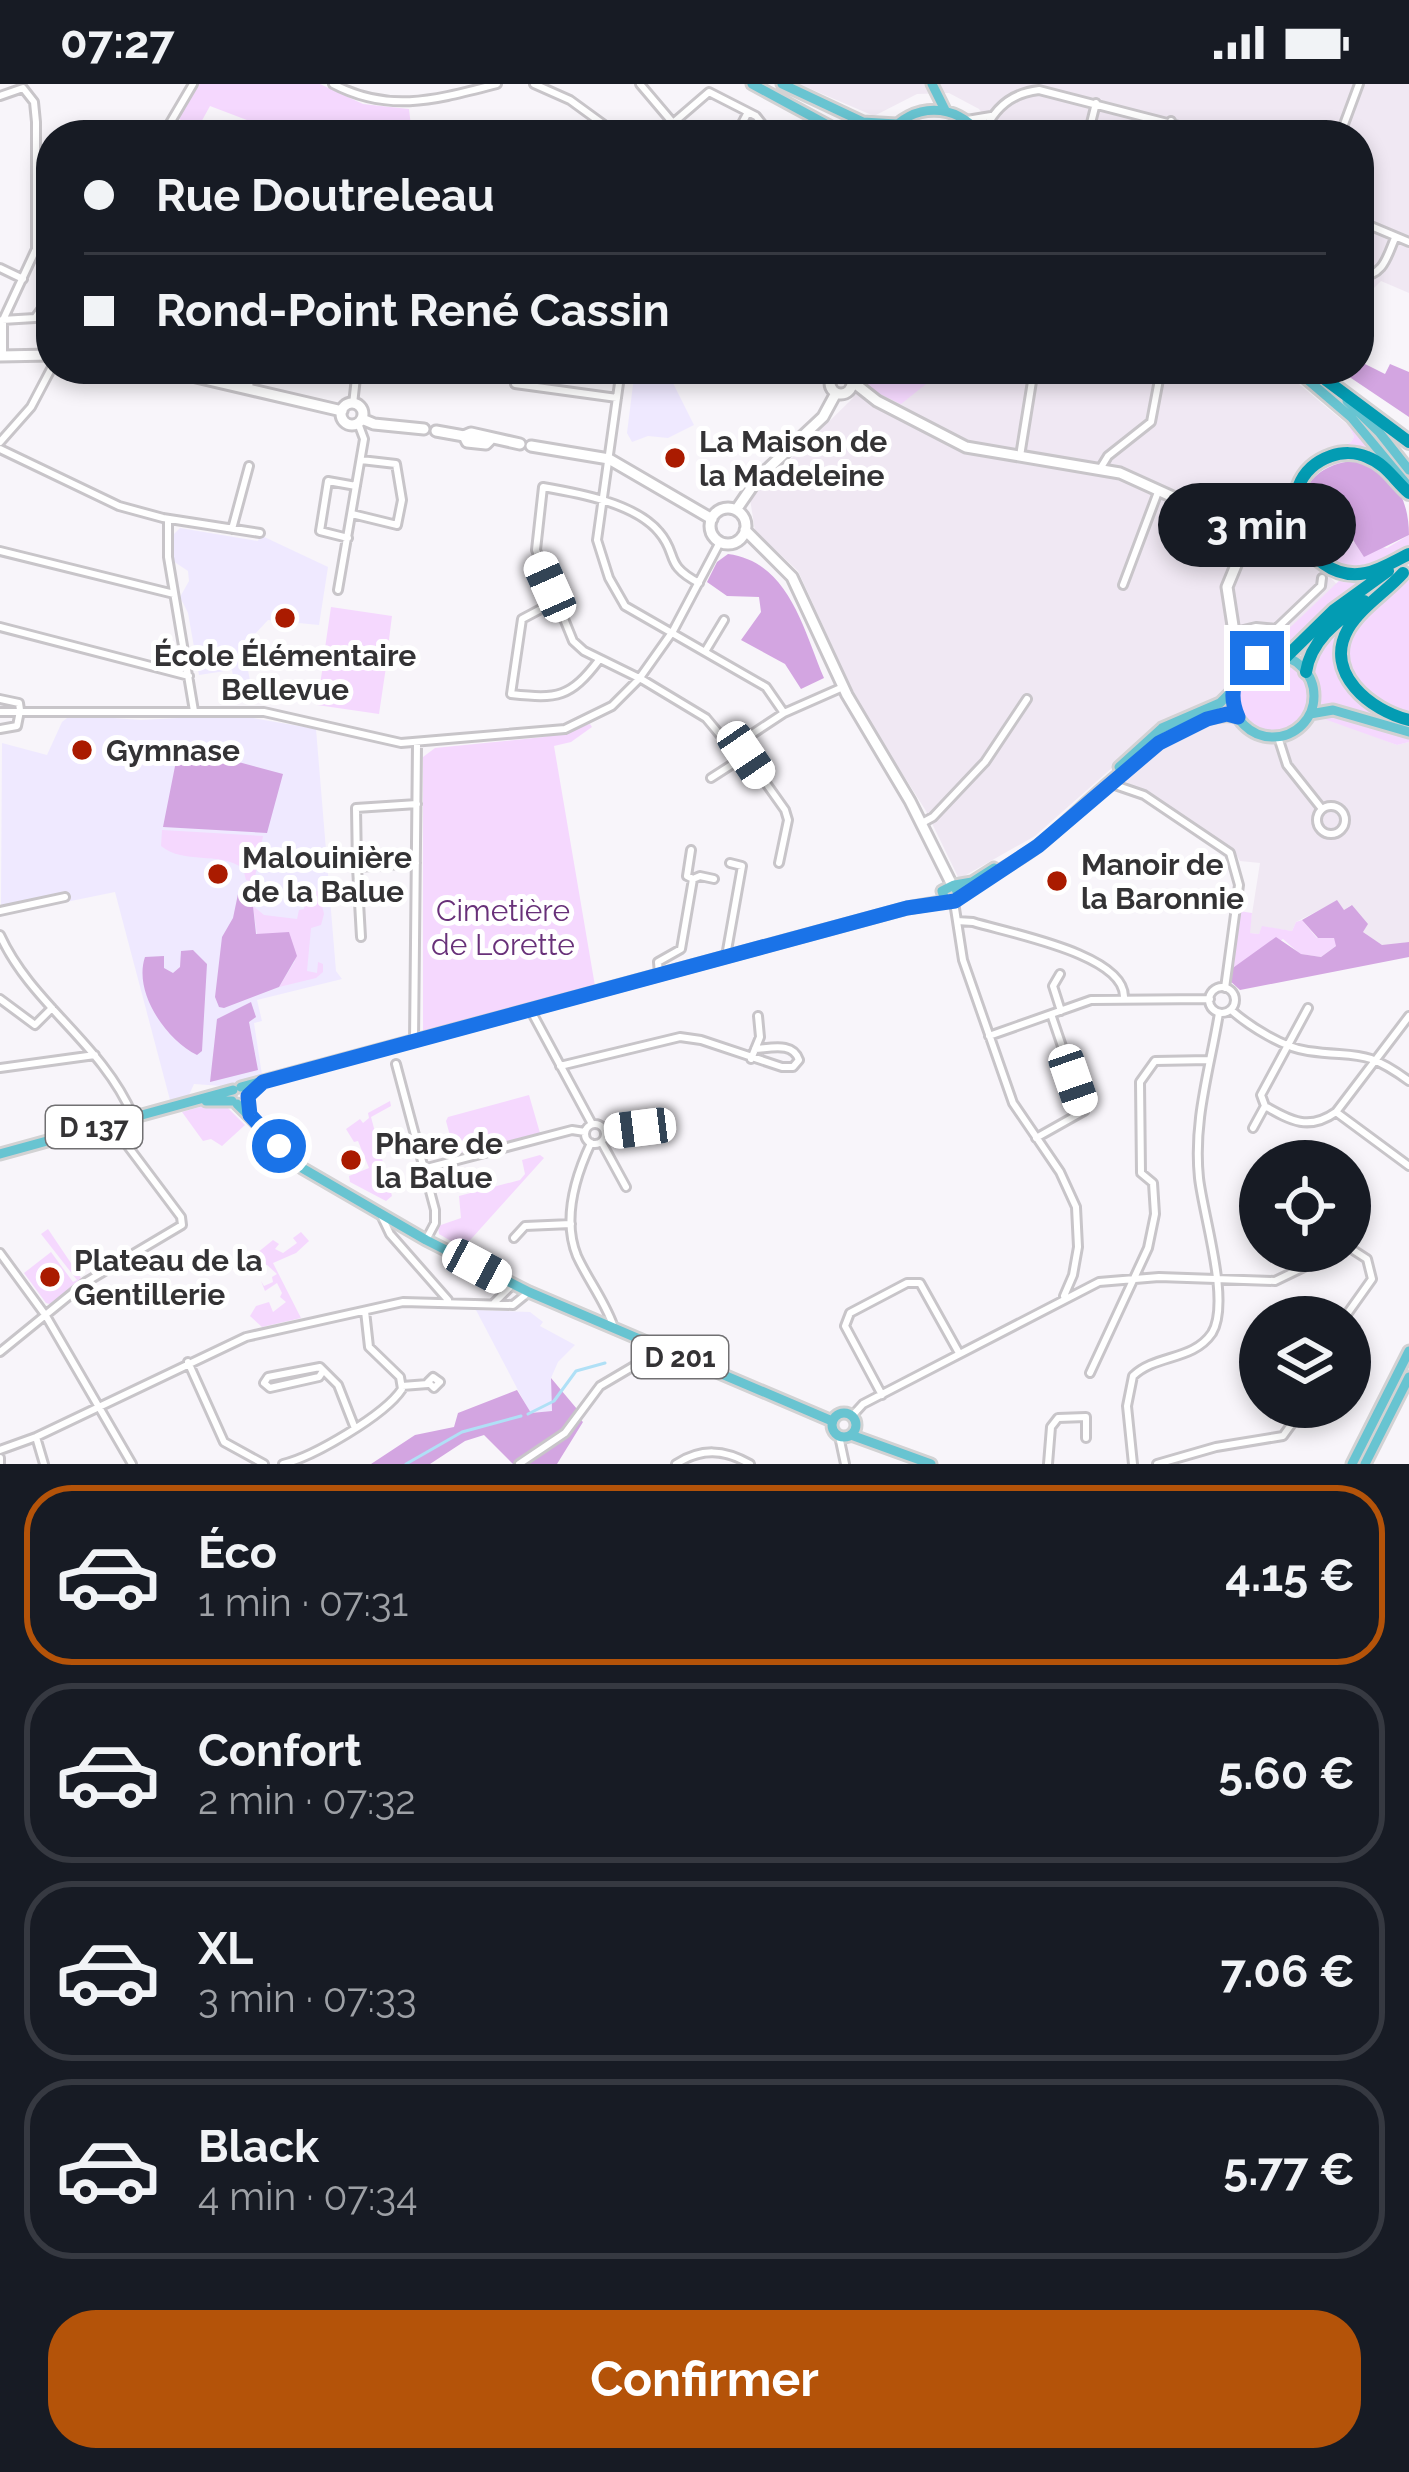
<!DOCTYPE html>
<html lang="fr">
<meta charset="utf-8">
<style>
:root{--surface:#171b24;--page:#242831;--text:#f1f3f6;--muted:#9ea1a6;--line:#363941;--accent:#b45309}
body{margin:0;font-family:Raleway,sans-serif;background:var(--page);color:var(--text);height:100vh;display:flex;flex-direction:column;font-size:45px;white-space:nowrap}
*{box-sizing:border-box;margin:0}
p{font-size:39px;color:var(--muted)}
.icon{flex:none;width:66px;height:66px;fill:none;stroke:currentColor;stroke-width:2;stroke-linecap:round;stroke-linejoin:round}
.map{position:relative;height:1380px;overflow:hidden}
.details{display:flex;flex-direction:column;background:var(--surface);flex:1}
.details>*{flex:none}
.guide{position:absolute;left:36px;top:36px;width:1338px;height:264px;border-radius:48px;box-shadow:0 6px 18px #0003;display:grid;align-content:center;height:264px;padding:0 48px;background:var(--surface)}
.controls{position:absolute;left:1239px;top:1056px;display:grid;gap:24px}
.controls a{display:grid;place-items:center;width:132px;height:132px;border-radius:50%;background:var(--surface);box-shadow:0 6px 18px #0003;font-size:60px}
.end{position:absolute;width:54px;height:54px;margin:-27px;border:15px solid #1a73e8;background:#fff;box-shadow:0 0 0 6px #fff}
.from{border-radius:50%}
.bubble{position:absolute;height:84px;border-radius:42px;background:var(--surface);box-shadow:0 6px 18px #0003;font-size:39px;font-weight:700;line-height:84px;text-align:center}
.car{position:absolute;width:36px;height:72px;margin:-36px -18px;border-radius:15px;box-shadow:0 0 9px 3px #0007;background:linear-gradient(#fff 24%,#345 0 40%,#fff 0 76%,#345 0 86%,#fff 0)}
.guide b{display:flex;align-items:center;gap:42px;height:114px;font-size:45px}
.guide b+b{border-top:3px solid var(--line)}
.guide i{width:30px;height:30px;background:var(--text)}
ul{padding:21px 0 0;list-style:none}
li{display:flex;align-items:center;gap:36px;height:180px;margin:0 24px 18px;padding:0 24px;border:6px solid var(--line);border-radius:48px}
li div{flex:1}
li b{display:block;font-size:45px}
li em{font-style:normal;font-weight:700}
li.selected{border-color:var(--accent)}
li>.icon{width:108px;height:108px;stroke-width:1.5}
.cta{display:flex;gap:24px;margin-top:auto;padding:24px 48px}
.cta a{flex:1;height:138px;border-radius:48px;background:var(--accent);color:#fff;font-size:48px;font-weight:700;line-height:138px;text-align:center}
.status{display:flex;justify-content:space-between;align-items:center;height:84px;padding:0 60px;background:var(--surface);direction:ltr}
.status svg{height:33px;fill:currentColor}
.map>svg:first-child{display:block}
.built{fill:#f0e8f3}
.education{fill:#efe9ff}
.green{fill:#f5d8fe}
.forest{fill:#d3a5e1}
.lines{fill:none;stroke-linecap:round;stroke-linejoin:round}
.stream{stroke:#b0e0f6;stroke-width:3}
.street-casing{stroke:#c8c5c9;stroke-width:12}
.secondary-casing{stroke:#c8c5c9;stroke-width:15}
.primary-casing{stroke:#d2d2d3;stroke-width:15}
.highway-casing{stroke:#d2d2d3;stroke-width:18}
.street{stroke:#fff;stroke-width:6}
.secondary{stroke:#fff;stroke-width:9}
.primary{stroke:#68c4d1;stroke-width:9}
.highway{stroke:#039cb3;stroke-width:12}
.route{stroke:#1a73e8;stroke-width:15}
.poi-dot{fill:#aa1b00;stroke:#fff;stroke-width:4.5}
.labels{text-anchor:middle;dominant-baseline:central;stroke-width:10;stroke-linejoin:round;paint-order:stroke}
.shield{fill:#fff;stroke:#717072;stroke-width:3}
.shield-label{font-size:27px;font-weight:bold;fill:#343335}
.poi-label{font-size:30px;font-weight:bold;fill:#343335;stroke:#fff;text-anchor:start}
.park-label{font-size:30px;fill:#683179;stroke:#fff}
</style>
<div class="status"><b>07:27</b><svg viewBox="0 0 49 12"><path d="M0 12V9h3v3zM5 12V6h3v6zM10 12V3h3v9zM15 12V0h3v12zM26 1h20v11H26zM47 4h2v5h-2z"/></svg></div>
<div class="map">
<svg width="1409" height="1380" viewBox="0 0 1409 1380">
<rect width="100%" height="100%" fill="#f8f5fa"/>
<path class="built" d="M799,0h610v209l-28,-12 -8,8 -14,31v-185h-367l1,-8 -14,-18 -30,-16 -32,1 -43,22z
M858,285h423l68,57 5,11 -3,5 -44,22 -12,76 51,54 -59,56 16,9 13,19 5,25 50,32 26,10 12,-3v200l-27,4 -20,-15 -11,-26 -7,5 -7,-9 -41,21 -4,9 -29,-4 -4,7 -10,-1 11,-70 -20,-2 -5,-9 -48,-34 -61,-36 -13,-15 -78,69 -76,43 -33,-68 -67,-106 -61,-134 -43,-40 -5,-32 103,-101 7,-15z"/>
<path class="education" d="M635,285h31l28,56 -26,13 -20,-2 -16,6 -5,-9z
M180,444l78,13 2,-6 68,32 -9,58 -51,-5 -13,14 2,12 -13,2 10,55 -16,-1 -6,-32 -33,5 -11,-62 -8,-16 9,-16 -1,-10 -15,-10v-26z
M71,631l70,5 95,-5 80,14 20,242 6,8 -85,21 5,21 -8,2 8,52 -40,11 -28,-2 -5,11 -19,5 -55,-208 -49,10 -3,-10 -62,14 1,-163 45,12 15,-33z
M476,1226l54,2 13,10 -3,4 35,19 -17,17 -7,16 2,33 -23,2z"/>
<path class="green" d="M197,0h123l43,20 46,5 2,17c16,9 39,5 58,9h-183l-76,-29 -16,29 -16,-18z
M858,285h80l2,4 -39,31 -36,-17z
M1349,342l34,34 -7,8c-24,-10 -43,-6 -64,8l16,62 59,10 22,-13v10c-17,12 -38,27 -59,25 -49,-7 -87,-60 -47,-102 13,-14 32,-17 48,-26l3,-5z
M1374,492l-52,36 -37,39 -29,3 -13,-9 2,-12 6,-4 21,11 4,-6 4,3 62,-59z
M1409,496v162l-12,3 -81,-29c6,-19 -3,-29 -5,-46 -4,-27 77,-74 98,-90z
M331,523l61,9 -6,47 -62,-8z
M324,574l62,9 -7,47 -62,-9z
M1237 612a36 36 0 1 1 72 0a36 36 0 1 1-72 0Z
M590,640l2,3 -21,15 -17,4 41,240 -172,45v-274l12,-9 109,-11z
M162,746l101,6 -9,46 -8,-2 -3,-12c-26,-17 -58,-3 -82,-22z
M312,805l7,3 5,22 -3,11 -10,3 -4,43 10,2 1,-11 5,2v8l-7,6 -37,9 16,-26 -19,-27h-19l-4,-28 11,9 33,4 2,-9 5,-1 1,-18z
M1239,827l13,2 -2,20 9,1 3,-8 30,5 4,-9 6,-2 15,18h17l3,7 -16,12 -21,-3 -17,-15 -53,31z
M529,1011l11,38 -85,21 -9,-33 2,-4z
M390,1017l1,5 -20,11 21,79 -6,5 -36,-19 -1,-6 20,-8 -11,-27 -4,1 -8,-13 14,-10 3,4 6,-5 -1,-5z
M214,1019l14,5 17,17 -23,21 -11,-7 -8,2 -21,-29z
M540,1071l4,3 -81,90 -24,-14 -1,-8 23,-8 -2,-22 61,-16 5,-6 -3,-14z
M48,1145l35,52 -30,24 -7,-2 -22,-30 27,-21 22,30 4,-2 -36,-46z
M301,1148l8,9 -13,12 -23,10 28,55 -39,9 -12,-11 6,-10 13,-4 4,10 13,-10 -6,-5 2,-4 -5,-10 -12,8 -4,-10 3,5 9,-4 -1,-5 5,-3 -10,-9 -8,4 -1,5 -2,-5 9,-4 -8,-12 16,-13 6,4 -4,5 8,4 14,-10 -4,-5z"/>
<path class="forest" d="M1359,277l26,13 5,-10 19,8v45l-61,-41 -3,-7h14z
M1350,377c42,3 59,37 59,74l-45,22 -11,-17c-28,-2 -41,-2 -56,-27 9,-32 20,-46 53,-52z
M728,470c61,8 75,75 96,124l-23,11 -16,-25 -44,-24 20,-28 -2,-15 -32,-1 -20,-14 10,-20z
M179,662l104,28 -16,59 -104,-6z
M246,807l7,15 3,28 33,-2 8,24 -18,31 -55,21 -5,-1 -4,-10 7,-60 11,-19 5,-24z
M1337,816l7,10 8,-5 16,19 -5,8 19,13 27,-3v15l-169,33 -11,-10 1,-10 46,-33 25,17 20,3 15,-11 -2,-8h-16l-16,-18z
M193,866l14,14 -5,87 -5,4c-31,-15 -64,-63 -52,-98l19,-1v12l9,5 7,-6 1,-16z
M251,918l5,15 -7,5 9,48 -48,12 7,-63z
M551,1294l26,31 -3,4 9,9 -26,42h-44l-29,-29 -19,6 -35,23h-59l44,-29 39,-8 4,-14 59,-23 14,23 21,-2z"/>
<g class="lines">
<path class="stream" d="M528,1330l26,-13 22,-30 29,-8
M406,1380l56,-32 59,-16"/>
<g class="street-casing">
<path id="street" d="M333,0c57,30 105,15 164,0
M534,0l36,16 48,35
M640,0l33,39 36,-31 47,24 15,19
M0,12l23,-8 11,14 2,20v127l-33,71v36
M967,36l24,-4
M171,38l16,13
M68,51l13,-4 76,4
M163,51l30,-51
M736,51l11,-21
M983,51c10,-26 28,-42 56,-45l175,45
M1088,51l8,-32
M1167,51l4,-14
M1340,51l19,-51
M37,113l14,-3
M1359,137l50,21
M0,184l23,11
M1359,192c24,1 28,-19 36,-38
M2,236l33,-2 16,-22
M409,285l54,6 1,-6
M621,285l-24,171 12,38 16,28 141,81 18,26
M824,285l8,7
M515,300l102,14
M249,304l2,-19
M353,320l4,-35
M0,358l31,-35 20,-38
M0,365l119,57 44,12 97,15
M1020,372l14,-87
M1100,385l8,-13 43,-34 10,-53
M352,430l45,11 5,-25 -6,-36 -35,-4
M168,435v38l26,154
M232,445l17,-63
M348,454l-28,-7 8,-50 28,5
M0,467l174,43
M699,499c-36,-19 -20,-28 -40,-51 -24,-29 -81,-39 -116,-45l-7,63 37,91 11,10 59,29 63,38 25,30
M1123,501l35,-93
M338,506l26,-151 -6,-16
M556,517l-34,18 -11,75c47,5 59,4 88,-34
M0,543l189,49
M1235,548l21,-5 20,2 45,-43 1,-8
M706,566l18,-30
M0,615l19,4 1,7
M0,628h264l137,31 164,-14 47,-23 27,-27 34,-48 47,-89
M0,645l17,-3 3,-15
M1278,653l9,28 35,44
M740,675l6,-4 39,55 3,10 -9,43
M711,694l28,-18 -8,-12 53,-35 59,-26
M1109,699l35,12 86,58 9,32 -14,103
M1317 736a14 14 0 1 1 28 0a14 14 0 1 1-28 0Z
M922,739l11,-6 52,-55 42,-63
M416,779l-59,4 -1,-59 61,-4
M357,783l4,70
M693,795l7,-3 14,3
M954,818l9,58 50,143 47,69 16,35 2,40 -5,28 -9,21
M0,827l65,-14
M957,837l16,1c35,11 152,32 151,75
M0,851c32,70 101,107 133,181
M726,872l16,-90 -12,-3
M659,890l-1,-12 23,-13 12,-70 -6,-3 4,-26
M1060,890l-7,12 8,25
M1209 916a13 13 0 1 1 26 0a13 13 0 1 1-26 0Z
M0,915l35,26 17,-17
M1231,926c18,16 53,38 77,41 50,7 56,-3 101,30
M531,927l61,113
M989,952l102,-36 119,-1
M414,957l3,-296
M751,975l9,-22 -2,-21
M396,980l39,146v13l-9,17
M560,982l120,-29 21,3 81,27h11l6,-7c-6,-18 -27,-12 -44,-11
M0,984l95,-13
M1265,1022c26,15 44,25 71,6l73,-96
M1336,1028l73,54
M585 1050a10 10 0 1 1 20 0a10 10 0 1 1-20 0Z
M1253,1044l12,-22 -4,-11 47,-87
M605,1050l61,-9
M1036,1054l48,-27 -33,-97
M591,1059c-16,34 -29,76 -14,113 11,24 27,44 36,69
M602,1059l24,44
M423,1085l149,-39 13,2
M381,1131l9,19 58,66
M514,1154l11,-12 46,-2
M0,1169l46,63 86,148
M494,1219l19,-19
M1345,1233l27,-38 -5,-20 -17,-11
M0,1268l86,-70 96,-57 -1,-8 -69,-92
M188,1278l36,80 40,22
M323,1287l-4,6 -49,11 -6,-5 4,-6 52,-10 18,18 16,41
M1090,1289l58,-125 7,-34 -2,-31 -12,-10 -1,-91 15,-21 54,-1
M433,1293l7,5 -6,6 -6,-6z
M402,1302l26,-2
M882,1311l-37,-69 5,-13 57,-30h13l39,70
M852,1332l11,-12 236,-122 60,-5 116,4 31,-15 17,-15
M839,1352l6,28
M36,1353l8,27
M0,1366l36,-13 210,-100 157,-35 110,3 16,-13
M0,1374v5
M283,1380c30,-7 102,-49 119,-75l-2,-12 -31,-30 -4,-36
M519,1380l46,-31 35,-47 39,-23 11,-19
M676,1380c25,-16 48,-15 74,0
M1048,1380l3,-37 7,-9 28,-1v21
M1133,1380l-6,-58 6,-30c23,-22 60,-15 79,-43 19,-31 -9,-118 -13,-155 -6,-58 11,-109 20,-165
M1157,1380l59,-17 67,-11 13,-18v-11"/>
</g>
<g class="secondary-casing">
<path id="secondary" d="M0,272l51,-1
M162,285l180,42
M830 299a11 11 0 1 1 22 0a11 11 0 1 1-22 0Z
M853,298l24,19 89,46 154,26 119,54 7,14 -19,46 13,84
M341 330a11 11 0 1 1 22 0a11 11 0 1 1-22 0Z
M362,335l12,5 50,5
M436,347l28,5 7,-3 49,11
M464,352l3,6 19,2 4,-4
M531,362l78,13 103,60
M710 442a18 18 0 1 1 36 0a18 18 0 1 1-36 0Z
M736,426l22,-32 65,-61 13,-24
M745,446l47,47 55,118 63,106 42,84
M1240,567l17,7"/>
</g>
<g class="primary-casing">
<path id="primary" d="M752,0l94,51
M782,0l81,38 33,2
M932,0l13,26
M887,51c26,-33 68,-33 94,0
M1295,285l56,48 58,70
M1347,317l32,31 30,38
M1232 612a41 41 0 1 1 82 0a41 41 0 1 1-82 0Z
M1310,630l23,-4 76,22
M1119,683l43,-39 58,-25 12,-12
M955,801l17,-3 22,-14
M959,812l-5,-11 -12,6 3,9 9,2c24,-22 58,-36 85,-57 44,-34 139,-142 198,-128
M241,1003l666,-179 40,-7
M206,1017h26
M237,1020l65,64 124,72 103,52 303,129
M0,1070l233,-64
M832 1341a12 12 0 1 1 24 0a12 12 0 1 1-24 0Z
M851,1351l80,29
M1352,1380l57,-113
M1365,1380l44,-87"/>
</g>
<g class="highway-casing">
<path id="highway" d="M1326,296l83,62
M1409,409c-14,-12 -23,-29 -42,-36 -11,-5 -25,-5 -36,-1 -68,24 -30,130 35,117 15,-3 30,-13 43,-19
M1403,489c-17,19 -42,34 -55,56 -25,44 23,82 61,91
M1286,573l48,-47 54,-39
M1306,588c5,-33 33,-52 58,-71"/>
</g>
<use href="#street" class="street"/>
<use href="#secondary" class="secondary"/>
<use href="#primary" class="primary"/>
<use href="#highway" class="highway"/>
</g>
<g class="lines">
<path class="route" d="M279,1062l-29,-31 -2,-19 15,-14 644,-174 48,-7 83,-55 121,-103 48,-24 20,-5 11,3c-11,-25 -4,-45 19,-59"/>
</g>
<g class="poi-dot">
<circle cx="675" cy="374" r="12"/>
<circle cx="285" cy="534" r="12"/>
<circle cx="82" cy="666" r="12"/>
<circle cx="218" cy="790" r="12"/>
<circle cx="1057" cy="797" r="12"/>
<circle cx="351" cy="1076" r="12"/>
<circle cx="50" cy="1193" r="12"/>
</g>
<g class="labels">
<g class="shield">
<rect x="46" y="1022" width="96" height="42" rx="9"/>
<rect x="632" y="1252" width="96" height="42" rx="9"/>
</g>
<g class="shield-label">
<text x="94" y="1043">D 137</text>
<text x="680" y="1273">D 201</text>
</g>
<g class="poi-label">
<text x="699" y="357">La Maison de<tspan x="699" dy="34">la Madeleine</tspan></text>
<text x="285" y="571" text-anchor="middle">École Élémentaire<tspan x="285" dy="34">Bellevue</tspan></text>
<text x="106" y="666">Gymnase</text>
<text x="242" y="773">Malouinière<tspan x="242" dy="34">de la Balue</tspan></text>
<text x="1081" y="780">Manoir de<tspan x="1081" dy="34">la Baronnie</tspan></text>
<text x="375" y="1059">Phare de<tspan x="375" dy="34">la Balue</tspan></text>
<text x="74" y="1176">Plateau de la<tspan x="74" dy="34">Gentillerie</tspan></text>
</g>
<g class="park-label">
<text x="503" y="826">Cimetière<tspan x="503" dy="34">de Lorette</tspan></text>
</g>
</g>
</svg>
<div class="controls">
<a><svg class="icon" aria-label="locate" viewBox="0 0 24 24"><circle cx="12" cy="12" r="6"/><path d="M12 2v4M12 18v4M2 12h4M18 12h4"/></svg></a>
<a><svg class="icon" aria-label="layers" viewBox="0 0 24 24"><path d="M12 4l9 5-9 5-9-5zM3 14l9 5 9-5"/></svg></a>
</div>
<i class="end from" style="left:279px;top:1062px"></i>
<i class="end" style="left:1257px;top:574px"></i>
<div class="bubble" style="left:1158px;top:399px;width:198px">3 min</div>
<i class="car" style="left:550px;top:503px;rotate:336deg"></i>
<i class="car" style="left:746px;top:671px;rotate:146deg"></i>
<i class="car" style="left:1073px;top:996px;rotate:161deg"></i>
<i class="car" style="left:640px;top:1044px;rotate:263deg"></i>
<i class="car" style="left:477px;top:1182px;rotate:118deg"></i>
<div class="guide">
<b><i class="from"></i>Rue Doutreleau</b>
<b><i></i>Rond-Point René Cassin</b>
</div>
</div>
<section class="details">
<ul>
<li class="selected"><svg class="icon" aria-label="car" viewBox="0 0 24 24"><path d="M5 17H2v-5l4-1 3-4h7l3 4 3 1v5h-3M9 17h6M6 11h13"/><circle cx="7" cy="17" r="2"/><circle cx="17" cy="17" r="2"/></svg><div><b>Éco</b><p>1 min · 07:31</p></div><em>4.15 €</em></li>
<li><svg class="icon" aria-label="car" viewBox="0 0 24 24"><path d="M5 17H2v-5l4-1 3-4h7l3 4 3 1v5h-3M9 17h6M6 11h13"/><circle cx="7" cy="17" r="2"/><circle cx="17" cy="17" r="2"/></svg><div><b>Confort</b><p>2 min · 07:32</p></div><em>5.60 €</em></li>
<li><svg class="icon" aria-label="car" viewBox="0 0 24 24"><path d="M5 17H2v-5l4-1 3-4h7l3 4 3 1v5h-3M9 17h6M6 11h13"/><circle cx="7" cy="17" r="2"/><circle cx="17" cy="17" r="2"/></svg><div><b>XL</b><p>3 min · 07:33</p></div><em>7.06 €</em></li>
<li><svg class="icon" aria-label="car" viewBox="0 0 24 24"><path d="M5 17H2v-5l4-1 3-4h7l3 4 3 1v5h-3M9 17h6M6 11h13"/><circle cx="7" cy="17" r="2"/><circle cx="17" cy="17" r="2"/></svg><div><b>Black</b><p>4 min · 07:34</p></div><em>5.77 €</em></li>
</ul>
<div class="cta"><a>Confirmer</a></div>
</section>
